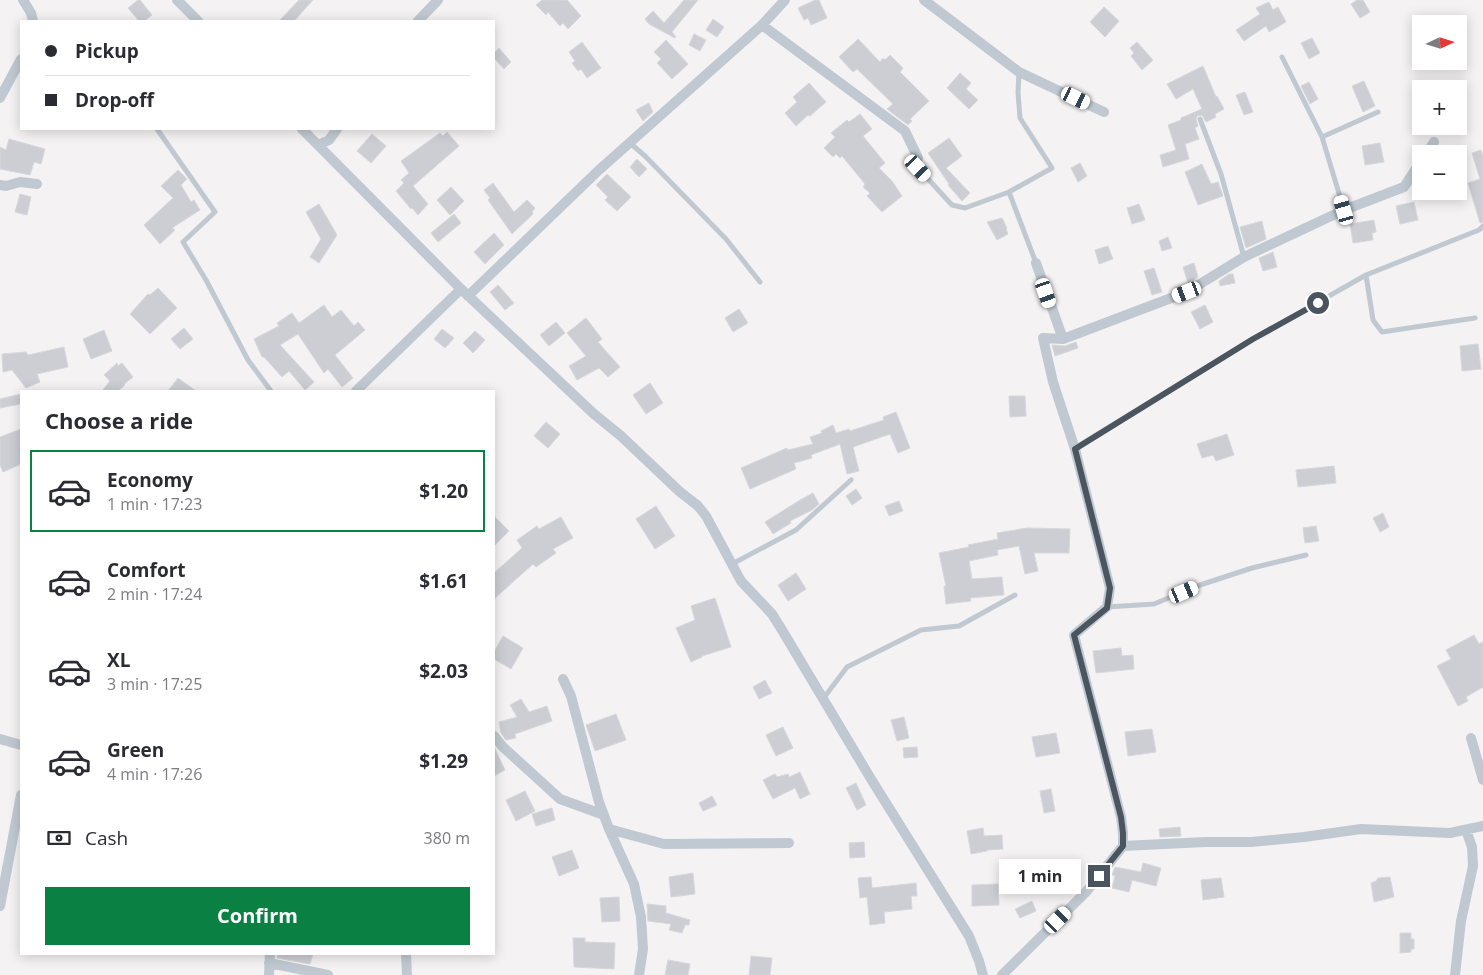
<!DOCTYPE html>
<meta charset="utf-8">
<style>
:root{--surface:#fff;--page:#f2f2f3;--text:#2b2b33;--muted:#7c7c81;--line:#e1e1e2;--accent:#0b8043}
body{margin:0;font-family:"Open Sans",sans-serif;background:var(--page);color:var(--text);height:100vh;display:flex;flex-direction:column;font-size:19px;white-space:nowrap}
*{box-sizing:border-box;margin:0}
p{font-size:16px;color:var(--muted)}
.icon{flex:none;width:28px;height:28px;fill:none;stroke:currentColor;stroke-width:2;stroke-linecap:round;stroke-linejoin:round}
.map{position:relative;flex:1;overflow:hidden}
.side{position:absolute;left:20px;top:390px;width:475px;height:565px;display:flex;flex-direction:column;background:var(--surface);border-radius:0px;box-shadow:0 2px 12px #0003}
.side>*{flex:none}
.top-card{position:absolute;left:20px;top:20px;width:475px;height:110px;border-radius:0px;box-shadow:0 2px 12px #0003;display:grid;align-content:center;height:110px;padding:0 25px;background:var(--surface)}
.needle{width:32px;rotate:86deg}
.tools{position:absolute;left:1412px;top:15px;display:grid;gap:10px}
.tools a{display:grid;place-items:center;width:55px;height:55px;border-radius:0px;background:var(--surface);box-shadow:0 2px 12px #0003;font-size:25px}
.end{position:absolute;width:22px;height:22px;margin:-11px;border:6px solid #4a5560;background:#fff;box-shadow:0 0 0 2px #fff}
.from{border-radius:50%}
.bubble{position:absolute;height:35px;border-radius:0px;background:var(--surface);box-shadow:0 2px 12px #0003;font-size:16px;font-weight:700;line-height:35px;text-align:center}
.car{position:absolute;width:15px;height:30px;margin:-15px -8px;border-radius:6px;box-shadow:0 0 4px 1px #0007;background:linear-gradient(#fff 24%,#345 0 40%,#fff 0 76%,#345 0 86%,#fff 0)}
.top-card b{display:flex;align-items:center;gap:18px;height:48px;font-size:19px}
.top-card b+b{border-top:1px solid var(--line)}
.top-card i{width:12px;height:12px;background:var(--text)}
ul{padding:0;list-style:none}
li{display:flex;align-items:center;gap:15px;height:82px;margin:0 10px 8px;padding:0 15px;border:2px solid transparent;border-radius:0px}
li div{flex:1}
li b{display:block;font-size:19px}
li em{font-style:normal;font-weight:700}
li.active{border-color:var(--accent)}
li>.icon{width:45px;height:45px;stroke-width:1.5}
h2{padding:0 25px;font-size:22px;line-height:60px}
.pay{display:flex;align-items:center;gap:12px;height:55px;padding:0 25px;font-size:19px}
.pay p{margin-inline-start:auto}
.action{display:flex;gap:10px;margin-top:auto;padding:10px 25px}
.action a{flex:1;height:58px;border-radius:0px;background:var(--accent);color:#fff;font-size:20px;font-weight:700;line-height:58px;text-align:center}
.map>svg:first-child{display:block}
.building{fill:#ccced4;stroke:#d6d8dd}
.lines{fill:none;stroke-linecap:round;stroke-linejoin:round}
.service{stroke:#c0c9d1;stroke-width:5}
.minor{stroke:#c0c9d1;stroke-width:10}
.route{stroke:#4a5560;stroke-width:6}
</style>
<div class="map">
<svg width="1483" height="975" viewBox="0 0 1483 975">
<rect width="100%" height="100%" fill="#f4f2f2"/>
<path class="building" d="M138,0h2l12,15 -8,6h-5l-11,-13z
M299,0h14l-19,21h-15z
M542,0h25l14,16 -13,13 -5,-6 -3,3 -12,-14 -2,3 -10,-10z
M684,0h14l-26,32 4,5 -1,1 -26,-14 -4,-5 8,-8 11,12z
M815,0h4l8,18 -16,7 -3,-7 -4,2 -6,-12z
M1357,0h6l7,12 -10,6 -9,-14z
M1269,2l4,8 5,-3 8,15 -17,10 -3,-6 -22,15 -8,-11 24,-16 -4,-6z
M1104,7l15,14 -14,16 -15,-15z
M713,19l11,8 -7,10 -11,-7z
M694,34l12,6 -6,11 -11,-6z
M1312,38l8,15 -11,6 -8,-16z
M858,39l22,23 3,-4 2,2 5,-5 13,13 -3,4 29,29 -19,18 2,2 -4,4 -21,-16 6,-5 -36,-35 -4,3 -14,-15z
M666,40l22,24 -16,15 -15,-16 4,-4 -7,-7z
M582,42l19,26 -14,10 -6,-9 -3,2 -6,-8 3,-2 -6,-9z
M1137,42l16,18 -11,10 -11,-14 3,-3 -4,-5z
M499,48l12,14 -7,7 -10,-11v-5z
M1203,66l13,31 1,-1 7,13 -9,5 1,3 -10,5 -4,-7 -5,1 -1,3 2,7 -3,2 4,11 -14,5 4,15 -26,8 -3,-12 16,-5 -8,-25 13,-5v-2l21,-9 -9,-20 -17,10 -9,-15z
M960,73l11,10 -5,6 12,11 -9,9 -22,-21z
M1364,81l11,25 -12,6 -11,-26z
M1309,82l9,17 -8,5 -9,-18z
M809,83l17,19 -16,14 -2,-1 -12,11 -11,-13 12,-11 -4,-5z
M1245,92l8,20 -9,3 -8,-20z
M649,103l4,9 -10,9 -7,-11z
M860,114l12,15 -9,7 22,27 -6,5 13,13 10,15 -20,16 -15,-16 3,-3 -7,-6 2,-3 -23,-28 -2,2 -4,-4 -3,3 -9,-9 11,-11 -4,-4 16,-13 2,2z
M447,132l12,14 -46,40 15,18 -10,11 -6,-7 -1,1 -15,-18 8,-8 -3,-3 8,-7 -8,-12 39,-28 3,3z
M372,134l14,12 -15,17 -14,-12z
M949,138l13,18 -16,12 24,25 -8,8 -14,-16 1,-1 -21,-31z
M9,139l36,10 -4,15 -7,-2 -4,13 -30,-6v-22l6,3z
M1380,143l4,19 -19,3 -3,-19z
M1481,150l2,6v66l-3,1 -12,-40 12,-4 -8,-26z
M637,159l10,10 -8,8 -9,-10z
M1080,163l7,13 -9,6 -7,-14z
M1202,164l9,20 7,-2 5,14 -25,9 -13,-33z
M178,170l9,9 -6,6 10,17 3,-2 6,10 -28,18 3,2 -15,14 -16,-19 29,-27 -12,-12z
M607,174l24,23 -14,14 -12,-11 3,-3 -12,-12z
M493,183l21,29 13,-12 8,8 -3,4 1,2 -21,20 -24,-34 2,-2 -6,-8z
M451,187l13,14 -14,14 -13,-15z
M20,194l11,3 -4,18 -12,-3z
M1414,202l4,18 -18,4 -4,-18z
M319,204l18,31 -18,28 -9,-6 11,-18 -15,-27z
M1139,204l6,16 -13,4 -5,-16z
M454,214l7,9 -23,19 -7,-9z
M1002,218l5,10 -1,1 2,5 -11,6 -10,-18z
M1374,220l2,12 -4,1 1,7 -20,3 -3,-19z
M1262,221l4,18 -20,9 -6,-21z
M494,233l10,12 -19,19 -11,-12z
M1168,237l4,11 -10,3 -3,-10z
M1108,246l5,13 -14,5 -4,-14z
M1273,252l4,15 -14,4 -4,-13z
M1194,263l4,14 -10,6 -5,-16z
M1154,268l8,24 -10,3 -8,-24z
M1229,274h4l2,9 -15,3 -1,-5z
M498,285l16,18 -9,7 -15,-18z
M158,288l19,20 -27,26 -20,-20 18,-20 2,1z
M324,305l8,12 9,-7 13,16 4,-4 7,8 -30,25 18,23 -11,9 -14,-18 -4,4 -26,-39 -18,11 34,37 -9,8 -16,-19 -7,6 -18,-20h-2l-8,-18 25,-13 -2,-3 15,-10 7,10z
M1205,305l8,17 -13,7 -9,-17z
M739,309l9,14 -15,9 -8,-14z
M586,318l16,21 -4,3 22,25 -12,10 -9,-9 -22,12 -8,-14 17,-10 -19,-23z
M556,322l9,11 -16,13 -9,-11z
M184,328l9,11 -13,10 -9,-10z
M442,329l12,9 -9,10 -11,-9z
M104,330l8,21 -21,8 -8,-20z
M475,331l10,9 -12,13 -10,-10z
M1076,342l2,6 -23,8 -3,-11 13,1z
M1478,344l3,25 -19,2 -2,-25z
M64,347l4,20 -31,7 3,8 -14,6 -14,-18 -9,2 -1,-18 24,-2 2,3z
M117,363l1,3 4,-3 11,14 -9,7 1,1 -7,6h-16l8,-10 -6,-6z
M178,378l18,13h-28z
M650,383l13,20 -17,11 -13,-19z
M21,394v10l-21,4v-9z
M1009,396h16l1,20 -16,1z
M896,412l14,36 -12,5 -8,-19 -37,13 6,24 -12,3 -7,-30 -29,11 1,3 -18,5 2,6 -46,20 -9,-21 46,-20 1,2 25,-6 -3,-7 12,-4 -1,-2 12,-6 3,8 13,-4 1,2 34,-11 -1,-3z
M546,422l14,12 -12,14 -14,-12z
M21,429v35l-18,8 -3,-7v-28z
M1227,434l7,21 -18,6 -3,-6 -11,3 -5,-14z
M1334,466l2,17 -38,4 -2,-17z
M856,489l6,9 -10,7 -6,-9z
M813,493l6,11 -7,6 -22,11 1,2 -18,11 -8,-12 35,-22z
M899,501l4,10 -14,5 -4,-10z
M656,506l19,30 -20,13 -19,-30z
M1383,513l6,14 -9,5 -7,-14z
M494,516l15,15 -15,15z
M561,517l12,21 -20,11 3,4 -20,14 -3,-3 -39,35v-26l28,-25 -5,-8 20,-14 2,3z
M1316,526l3,15 -14,2 -2,-15z
M1027,528l43,1 -1,24h-35l4,18 -13,3 -6,-28 -22,4 1,5 -29,6 3,18 30,-2 2,18 -34,3 1,3 -25,3 -2,-18h2l-7,-33 30,-6 -1,-2 30,-6 -1,-6z
M796,573l10,16 -18,12 -10,-16z
M715,598l16,49 -29,9v1l-11,5 -15,-34 19,-8 -4,-14z
M1474,635l5,9 4,-2v45l-17,10 2,4 -10,5 -21,-40 14,-7 -5,-9z
M503,636l20,12 -12,21 -17,-10v-7z
M1121,648l1,8 11,-1 1,14 -38,4 -3,-22z
M765,680l7,13 -13,6 -6,-12z
M521,699l8,13 18,-6 5,15 -37,13 1,4 -10,2 -5,-7 -2,-11 18,-5 -7,-12z
M616,714l10,26 -31,11 -9,-26z
M904,717l5,21 -12,3 -6,-21z
M783,727l10,21 -17,8 -10,-21z
M1152,729l4,23 -28,4 -3,-24z
M1056,733l4,20 -24,4 -4,-20z
M494,747l11,23 -11,6z
M917,747l1,10 -14,1 -1,-10z
M800,772l10,22 -10,5 -5,-11 -22,11 -10,-19 12,-6 2,3 11,-3 1,3z
M856,783l10,22 -9,5 -11,-22z
M1051,789l4,22 -11,2 -4,-22z
M525,791l10,20 -19,10 -10,-21z
M712,796l5,9 -14,6 -4,-8z
M552,808l3,12 -19,6 -4,-12z
M1180,827l1,9 -21,1 -1,-8z
M983,828l1,8 18,-1 1,14 -16,1v1l-16,3 -4,-23z
M864,842l1,15 -15,1 -1,-15z
M572,850l7,18 -20,8 -7,-19z
M1143,863l18,5 -5,18 -24,-6 -3,12 -17,-4 3,-12 -3,-1 3,-8 26,5z
M693,873l2,21 -24,3 -2,-20z
M871,877l1,11 44,-5 1,13h-6l1,13 -28,3 1,11 -15,2 -3,-28 -7,1 -2,-20z
M1390,877l4,20 -20,5 -3,-19 5,-2 2,-3z
M1221,878l3,19 -21,3 -2,-20z
M998,884l1,21 -27,1v-21z
M619,897l1,24 -18,1 -2,-24z
M1032,901l4,10 -16,7 -5,-9z
M647,904l19,2v7l24,7 -1,5h-4l-3,8 -13,-3 2,-6 -23,-3z
M1400,933h11v6h3v10h-3v3l-11,1z
M573,938h12v4l30,1 -1,26 -40,-2z
M277,954h36l-3,10 -33,-6z
M751,956l21,2 -2,17h-21z
M668,960l22,4 -2,11h-23z"/>
<g class="lines">
<path class="service" d="M1282,57l40,80
M1019,73l-1,19 2,26 32,50 -43,24 27,71
M1200,119l21,55 23,83
M157,129l58,83 -32,30 23,38 42,80 23,31
M630,143l15,13 81,83 34,43
M918,158v10l34,37 13,3 44,-16
M1344,210l-22,-73 56,-25
M1366,275l7,45 9,12 93,-14
M1075,448l178,-109 113,-64 113,-45 4,-4
M732,564l64,-34 55,-50
M1107,607l47,-3 46,-19 52,-17 54,-13
M823,699l24,-32 74,-37 38,-4 56,-31"/>
<path class="minor" d="M23,0l8,13 2,8
M177,0l21,21
M924,0l95,72 85,40
M418,21l20,-21
M762,25l143,106 13,27
M0,98l21,-39
M302,129l159,160 133,125 27,22 58,55 19,15 8,10 35,65 31,33 10,16 89,149 98,157 10,25 4,14
M318,145l11,-5 8,-11
M1426,154l8,-12
M0,185l6,1 14,-4 17,2
M1036,263l27,76
M468,296l131,-126 163,-145 23,-25
M356,391l105,-102
M563,679l8,17 28,106 10,27 25,55 7,33 2,32 -4,26
M494,736l9,11 57,52 44,16
M1471,738l12,42
M0,739l21,6
M609,829l55,15 125,-1
M1123,846v-13l-2,-16 -47,-182 33,-28 3,-19 -35,-139 -22,-67 -10,-44 20,1 124,-47 57,-35 100,-47 60,-23 17,-26
M0,906l21,-111
M406,954l1,21
M269,963l59,12
M269,975l1,-21
M1002,975l84,-83 37,-46 82,-4h46l53,-5 57,-8 89,4 33,-7
M1455,975l6,-54 12,-55 -1,-19 -6,-17"/>
</g>
<g class="lines">
<path class="route" d="M1099,876l24,-30v-13l-2,-16 -47,-182 33,-27 3,-20 -35,-139 178,-110 65,-36"/>
</g>
</svg>
<div class="tools">
<a><svg class="needle" viewBox="-14 -14 28 28"><path d="M0-13l5 13h-10z" fill="#e53935"/><path d="M0 13l5-13h-10z" fill="#7c7c81"/></svg></a>
<a>+</a>
<a>−</a>
</div>
<i class="end from" style="left:1318px;top:303px"></i>
<i class="end" style="left:1099px;top:876px"></i>
<div class="bubble" style="left:999px;top:859px;width:82px">1 min</div>
<i class="car" style="left:1076px;top:98px;rotate:116deg"></i>
<i class="car" style="left:918px;top:168px;rotate:137deg"></i>
<i class="car" style="left:1344px;top:210px;rotate:344deg"></i>
<i class="car" style="left:1187px;top:292px;rotate:249deg"></i>
<i class="car" style="left:1046px;top:293px;rotate:161deg"></i>
<i class="car" style="left:1184px;top:592px;rotate:67deg"></i>
<i class="car" style="left:1058px;top:920px;rotate:45deg"></i>
<div class="top-card">
<b><i class="from"></i>Pickup</b>
<b><i></i>Drop-off</b>
</div>
<section class="side">
<h2>Choose a ride</h2>
<ul>
<li class="active"><svg class="icon" aria-label="car" viewBox="0 0 24 24"><path d="M5 17H2v-5l4-1 3-4h7l3 4 3 1v5h-3M9 17h6M6 11h13"/><circle cx="7" cy="17" r="2"/><circle cx="17" cy="17" r="2"/></svg><div><b>Economy</b><p>1 min · 17:23</p></div><em>$1.20</em></li>
<li><svg class="icon" aria-label="car" viewBox="0 0 24 24"><path d="M5 17H2v-5l4-1 3-4h7l3 4 3 1v5h-3M9 17h6M6 11h13"/><circle cx="7" cy="17" r="2"/><circle cx="17" cy="17" r="2"/></svg><div><b>Comfort</b><p>2 min · 17:24</p></div><em>$1.61</em></li>
<li><svg class="icon" aria-label="car" viewBox="0 0 24 24"><path d="M5 17H2v-5l4-1 3-4h7l3 4 3 1v5h-3M9 17h6M6 11h13"/><circle cx="7" cy="17" r="2"/><circle cx="17" cy="17" r="2"/></svg><div><b>XL</b><p>3 min · 17:25</p></div><em>$2.03</em></li>
<li><svg class="icon" aria-label="car" viewBox="0 0 24 24"><path d="M5 17H2v-5l4-1 3-4h7l3 4 3 1v5h-3M9 17h6M6 11h13"/><circle cx="7" cy="17" r="2"/><circle cx="17" cy="17" r="2"/></svg><div><b>Green</b><p>4 min · 17:26</p></div><em>$1.29</em></li>
</ul>
<div class="pay"><svg class="icon" aria-label="cash" viewBox="0 0 24 24"><path d="M3 7h18v10H3z"/><circle cx="12" cy="12" r="2"/></svg>Cash<p>380 m</p></div>
<div class="action"><a>Confirm</a></div>
</section>
</div>
